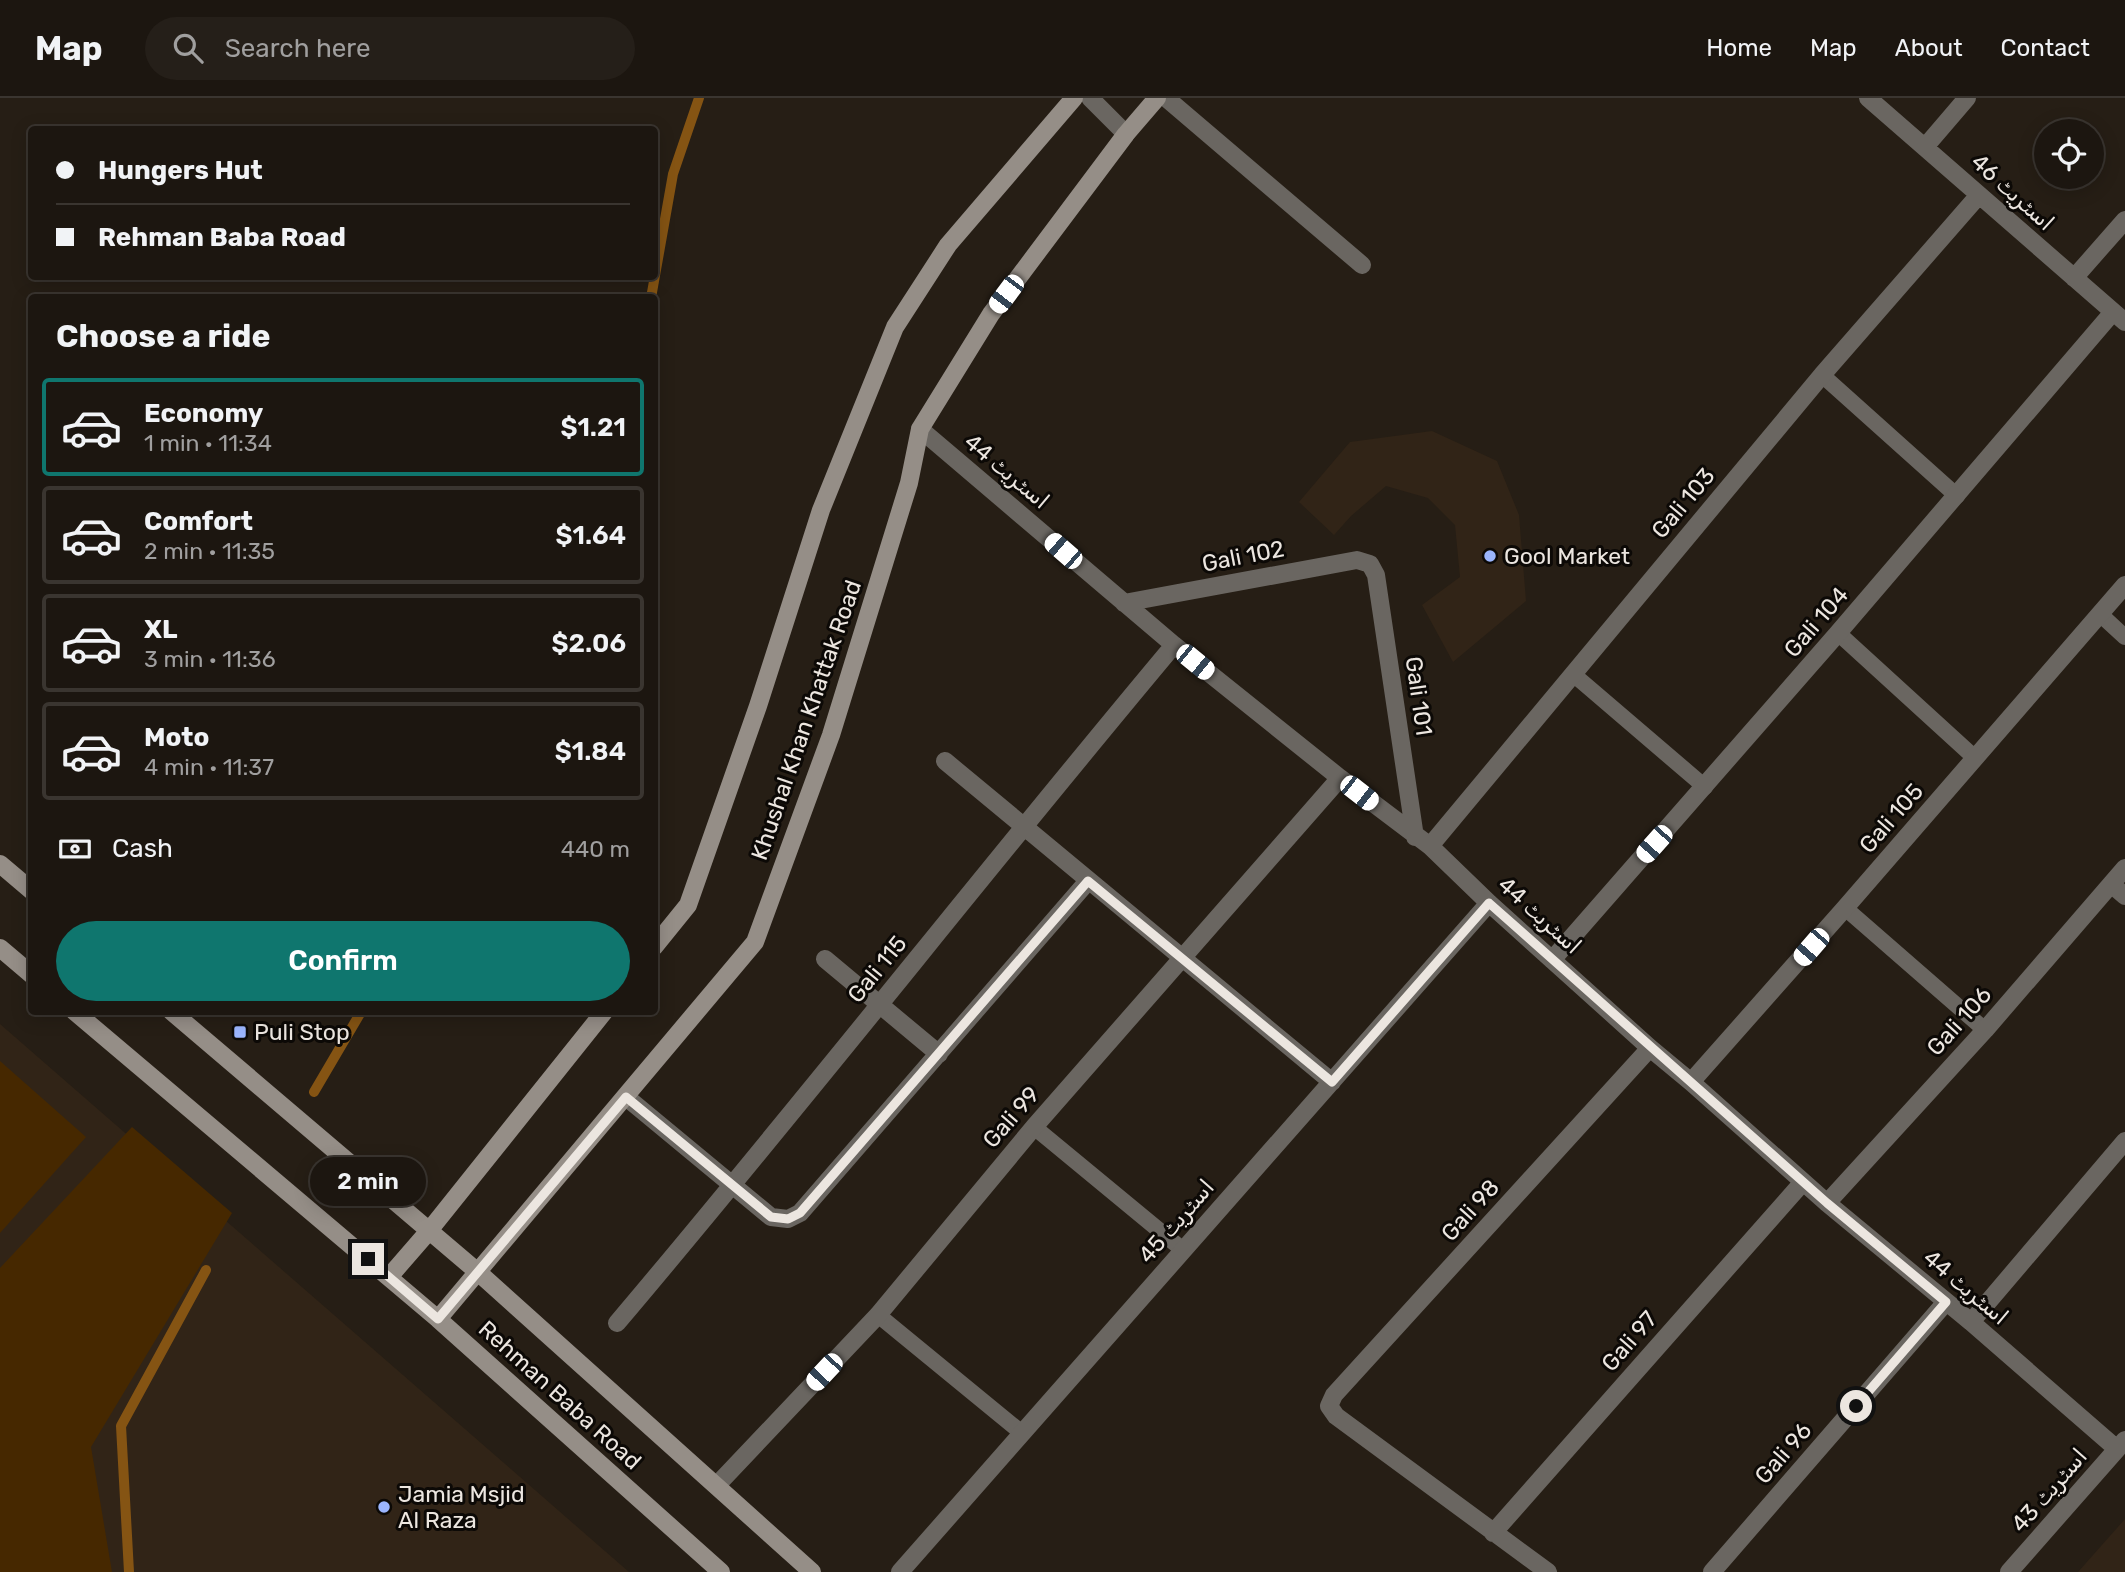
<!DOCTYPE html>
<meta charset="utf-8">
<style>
:root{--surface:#1c1610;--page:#251f19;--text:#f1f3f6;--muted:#a09f9f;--line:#3a3530;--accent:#0f766e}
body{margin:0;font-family:Rubik,"Noto Naskh Arabic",sans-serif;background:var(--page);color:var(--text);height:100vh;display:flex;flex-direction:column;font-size:26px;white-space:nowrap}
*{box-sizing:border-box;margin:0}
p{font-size:23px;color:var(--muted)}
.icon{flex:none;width:38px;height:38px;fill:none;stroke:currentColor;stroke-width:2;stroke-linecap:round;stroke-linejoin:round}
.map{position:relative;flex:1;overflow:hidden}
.drawer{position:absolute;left:28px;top:196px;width:630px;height:721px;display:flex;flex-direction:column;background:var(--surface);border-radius:7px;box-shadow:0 4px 18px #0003,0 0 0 2px var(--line)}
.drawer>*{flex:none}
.top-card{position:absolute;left:28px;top:28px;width:630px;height:154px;border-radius:7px;box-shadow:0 4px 18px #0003,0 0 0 2px var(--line);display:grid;align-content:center;height:154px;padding:0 28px;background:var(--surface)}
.buttons{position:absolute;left:2034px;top:21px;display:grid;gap:14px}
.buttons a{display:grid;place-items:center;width:70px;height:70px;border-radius:50%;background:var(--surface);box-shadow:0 4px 18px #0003,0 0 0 2px var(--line);font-size:35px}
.end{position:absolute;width:32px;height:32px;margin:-16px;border:9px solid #ece6e0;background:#111;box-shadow:0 0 0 4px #111}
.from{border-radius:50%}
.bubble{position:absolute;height:49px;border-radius:24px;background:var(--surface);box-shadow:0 4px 18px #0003,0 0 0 2px var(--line);font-size:23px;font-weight:600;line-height:49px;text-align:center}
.car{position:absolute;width:21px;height:42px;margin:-21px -10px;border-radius:9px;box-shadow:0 0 5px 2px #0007;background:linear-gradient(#fff 24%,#345 0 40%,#fff 0 76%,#345 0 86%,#fff 0)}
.top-card b{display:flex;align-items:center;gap:24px;height:66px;font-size:26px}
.top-card b+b{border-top:2px solid var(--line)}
.top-card i{width:18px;height:18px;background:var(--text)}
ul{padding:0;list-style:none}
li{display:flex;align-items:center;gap:21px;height:98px;margin:0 14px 10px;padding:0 14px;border:4px solid var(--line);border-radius:7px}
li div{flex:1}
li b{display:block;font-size:26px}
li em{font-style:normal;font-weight:600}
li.active{border-color:var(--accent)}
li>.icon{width:63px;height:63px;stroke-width:1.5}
h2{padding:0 28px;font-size:32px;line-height:84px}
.pay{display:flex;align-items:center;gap:18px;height:77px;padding:0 28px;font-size:26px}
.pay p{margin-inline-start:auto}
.primary-button{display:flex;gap:14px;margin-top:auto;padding:14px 28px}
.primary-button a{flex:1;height:80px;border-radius:42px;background:var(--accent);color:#fff;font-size:28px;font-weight:600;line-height:80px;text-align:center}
header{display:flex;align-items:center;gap:42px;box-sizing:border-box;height:98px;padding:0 35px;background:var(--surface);border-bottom:2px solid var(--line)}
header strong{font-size:33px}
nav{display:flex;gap:38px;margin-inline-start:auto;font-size:24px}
.search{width:490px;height:63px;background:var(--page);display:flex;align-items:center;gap:18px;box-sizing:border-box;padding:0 24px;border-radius:38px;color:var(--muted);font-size:26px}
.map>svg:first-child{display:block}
.built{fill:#312417}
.green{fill:#462800}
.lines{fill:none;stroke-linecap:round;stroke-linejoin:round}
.stream{stroke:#855413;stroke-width:10}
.lane{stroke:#6a6661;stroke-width:16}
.street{stroke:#6a6661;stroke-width:18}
.secondary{stroke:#958e87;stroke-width:18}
.route{stroke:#ece6e0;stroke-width:9}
.poi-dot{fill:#9bb5fd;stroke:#0c0906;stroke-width:2.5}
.labels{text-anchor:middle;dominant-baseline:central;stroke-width:6;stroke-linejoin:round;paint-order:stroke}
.street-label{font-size:23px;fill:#ece6e0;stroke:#0c0906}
.poi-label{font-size:23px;fill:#ece6e0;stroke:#0c0906;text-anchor:start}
</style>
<header>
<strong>Map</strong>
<div class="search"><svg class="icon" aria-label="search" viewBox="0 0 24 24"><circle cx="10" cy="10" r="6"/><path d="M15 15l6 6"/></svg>Search here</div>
<nav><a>Home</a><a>Map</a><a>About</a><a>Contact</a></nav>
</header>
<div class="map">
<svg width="2125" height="1474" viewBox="0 0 2125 1474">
<rect width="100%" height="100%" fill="#261e15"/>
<path class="built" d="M1432,333l65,30 22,54 7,86 -73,61 -31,-57 38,-28 -5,-52 -27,-27 -42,-12 -35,30 -17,19 -35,-33 51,-60z
M0,926l629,548h-629z
M2125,1421v53h-47z"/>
<path class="green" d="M0,963l86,76 -86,96z
M132,1029l100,86 -141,234 21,125h-112v-304z"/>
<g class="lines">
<path class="stream" d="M651,200l22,-124 26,-76
M314,994l47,-80
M129,1474l-8,-146 85,-156"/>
<path class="lane" d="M1822,277l135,121
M2100,516l25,23
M1838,535l137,125
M1573,576l132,113
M1845,810l140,122
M1034,1029l149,123
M878,1217l144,118"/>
<path class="street" d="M1090,0l36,36
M1166,0l196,167
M1868,0l257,224
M1925,49l42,-49
M2074,180l51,-58
M920,331l254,216 166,133 90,68 59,57 161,145 41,34 136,121 144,119 146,127
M1124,505l233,-43 13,4 6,11 39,262
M945,663l387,321
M1430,748l392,-471 157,-180
M2111,786l14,12
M825,861l114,95
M1552,862l286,-327 275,-321
M1691,984l154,-174 280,-323
M626,999l145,120 17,2 12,-6 288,-332
M1827,1105l158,-173 140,-162
M1971,1224l154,-181
M617,1225c189,-223 369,-454 557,-678
M717,1387l161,-170 156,-188 306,-349
M1493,1435l310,-351
M900,1474l589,-669
M1548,1474l-212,-156 -7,-10 5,-11 316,-347
M1712,1474l234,-270
M2009,1474l116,-132"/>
<path class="secondary" d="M0,766l32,27
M654,849l34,-42 70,-199 63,-196 74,-183 53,-82 126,-147
M0,850l32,27
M75,914l363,307 283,253
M172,914l307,261 333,299
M389,1179l39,-45 176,-220
M438,1221l317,-377 76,-207 78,-252 11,-54 71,-115 135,-180 31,-36"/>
</g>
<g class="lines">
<path class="route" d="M368,1161l70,60 188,-222 145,120 17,2 12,-6 288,-332 244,201 157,-179 338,300 119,99 -90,104"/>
</g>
<g class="poi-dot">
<circle cx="1490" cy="458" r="7"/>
<rect x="233" y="927" width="14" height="14" rx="3.5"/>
<circle cx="384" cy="1409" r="7"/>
</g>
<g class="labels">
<g class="street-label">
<text transform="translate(2013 94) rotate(42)">اسٹریٹ 46</text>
<text transform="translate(1007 373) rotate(40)">اسٹریٹ 44</text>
<text transform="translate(1683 405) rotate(-50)">Gali 103</text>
<text transform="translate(1243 458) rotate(-11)">Gali 102</text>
<text transform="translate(1816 524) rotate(-49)">Gali 104</text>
<text transform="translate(1419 598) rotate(82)">Gali 101</text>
<text transform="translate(806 622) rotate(-71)">Khushal Khan Khattak Road</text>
<text transform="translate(1891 720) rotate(-49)">Gali 105</text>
<text transform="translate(1540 817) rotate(42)">اسٹریٹ 44</text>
<text transform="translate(877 871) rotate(-51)">Gali 115</text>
<text transform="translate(1959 923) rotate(-48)">Gali 106</text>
<text transform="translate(1011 1019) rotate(-49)">Gali 99</text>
<text transform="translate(1470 1112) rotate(-48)">Gali 98</text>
<text transform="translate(1176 1123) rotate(-49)">اسٹریٹ 45</text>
<text transform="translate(1966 1189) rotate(40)">اسٹریٹ 44</text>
<text transform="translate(1629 1243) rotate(-49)">Gali 97</text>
<text transform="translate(560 1297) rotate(42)">Rehman Baba Road</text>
<text transform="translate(1783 1355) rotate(-49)">Gali 96</text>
<text transform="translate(2049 1392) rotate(-49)">اسٹریٹ 43</text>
</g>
<g class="poi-label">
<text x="1504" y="458">Gool Market</text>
<text x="254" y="934">Puli Stop</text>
<text x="398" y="1396">Jamia Msjid<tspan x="398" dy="26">Al Raza</tspan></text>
</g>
</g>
</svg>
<div class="buttons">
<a><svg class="icon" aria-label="locate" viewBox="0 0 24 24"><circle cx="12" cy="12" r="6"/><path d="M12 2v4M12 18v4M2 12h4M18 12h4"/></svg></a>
</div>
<i class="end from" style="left:1856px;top:1308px"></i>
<i class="end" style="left:368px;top:1161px"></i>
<div class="bubble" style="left:310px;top:1059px;width:116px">2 min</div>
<i class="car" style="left:1006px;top:196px;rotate:217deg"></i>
<i class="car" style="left:1063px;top:453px;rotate:311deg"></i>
<i class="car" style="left:1195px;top:564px;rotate:129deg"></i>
<i class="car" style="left:1359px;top:695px;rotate:128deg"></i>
<i class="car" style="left:1654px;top:746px;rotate:222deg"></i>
<i class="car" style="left:1811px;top:849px;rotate:221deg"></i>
<i class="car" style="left:824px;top:1274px;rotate:223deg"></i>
<div class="top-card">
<b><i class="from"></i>Hungers Hut</b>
<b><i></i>Rehman Baba Road</b>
</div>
<section class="drawer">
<h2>Choose a ride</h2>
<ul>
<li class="active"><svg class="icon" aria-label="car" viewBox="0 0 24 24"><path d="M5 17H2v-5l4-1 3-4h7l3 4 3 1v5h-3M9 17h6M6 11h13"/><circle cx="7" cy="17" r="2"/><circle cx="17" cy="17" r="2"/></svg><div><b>Economy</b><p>1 min · 11:34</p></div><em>$1.21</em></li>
<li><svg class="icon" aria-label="car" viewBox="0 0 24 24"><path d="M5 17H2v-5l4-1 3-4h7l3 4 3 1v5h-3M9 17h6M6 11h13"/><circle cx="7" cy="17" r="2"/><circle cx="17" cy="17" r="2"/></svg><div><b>Comfort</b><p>2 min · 11:35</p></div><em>$1.64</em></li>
<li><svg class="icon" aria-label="car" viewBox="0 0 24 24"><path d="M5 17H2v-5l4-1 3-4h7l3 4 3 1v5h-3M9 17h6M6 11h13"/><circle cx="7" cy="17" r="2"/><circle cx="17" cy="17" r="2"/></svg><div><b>XL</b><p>3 min · 11:36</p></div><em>$2.06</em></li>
<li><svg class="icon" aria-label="car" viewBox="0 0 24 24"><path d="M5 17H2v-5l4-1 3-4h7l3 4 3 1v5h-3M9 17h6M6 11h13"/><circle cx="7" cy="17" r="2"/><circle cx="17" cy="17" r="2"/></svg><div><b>Moto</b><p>4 min · 11:37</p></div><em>$1.84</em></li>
</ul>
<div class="pay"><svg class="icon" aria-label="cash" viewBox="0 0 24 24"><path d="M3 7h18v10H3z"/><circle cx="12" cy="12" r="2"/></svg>Cash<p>440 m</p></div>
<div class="primary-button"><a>Confirm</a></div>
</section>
</div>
